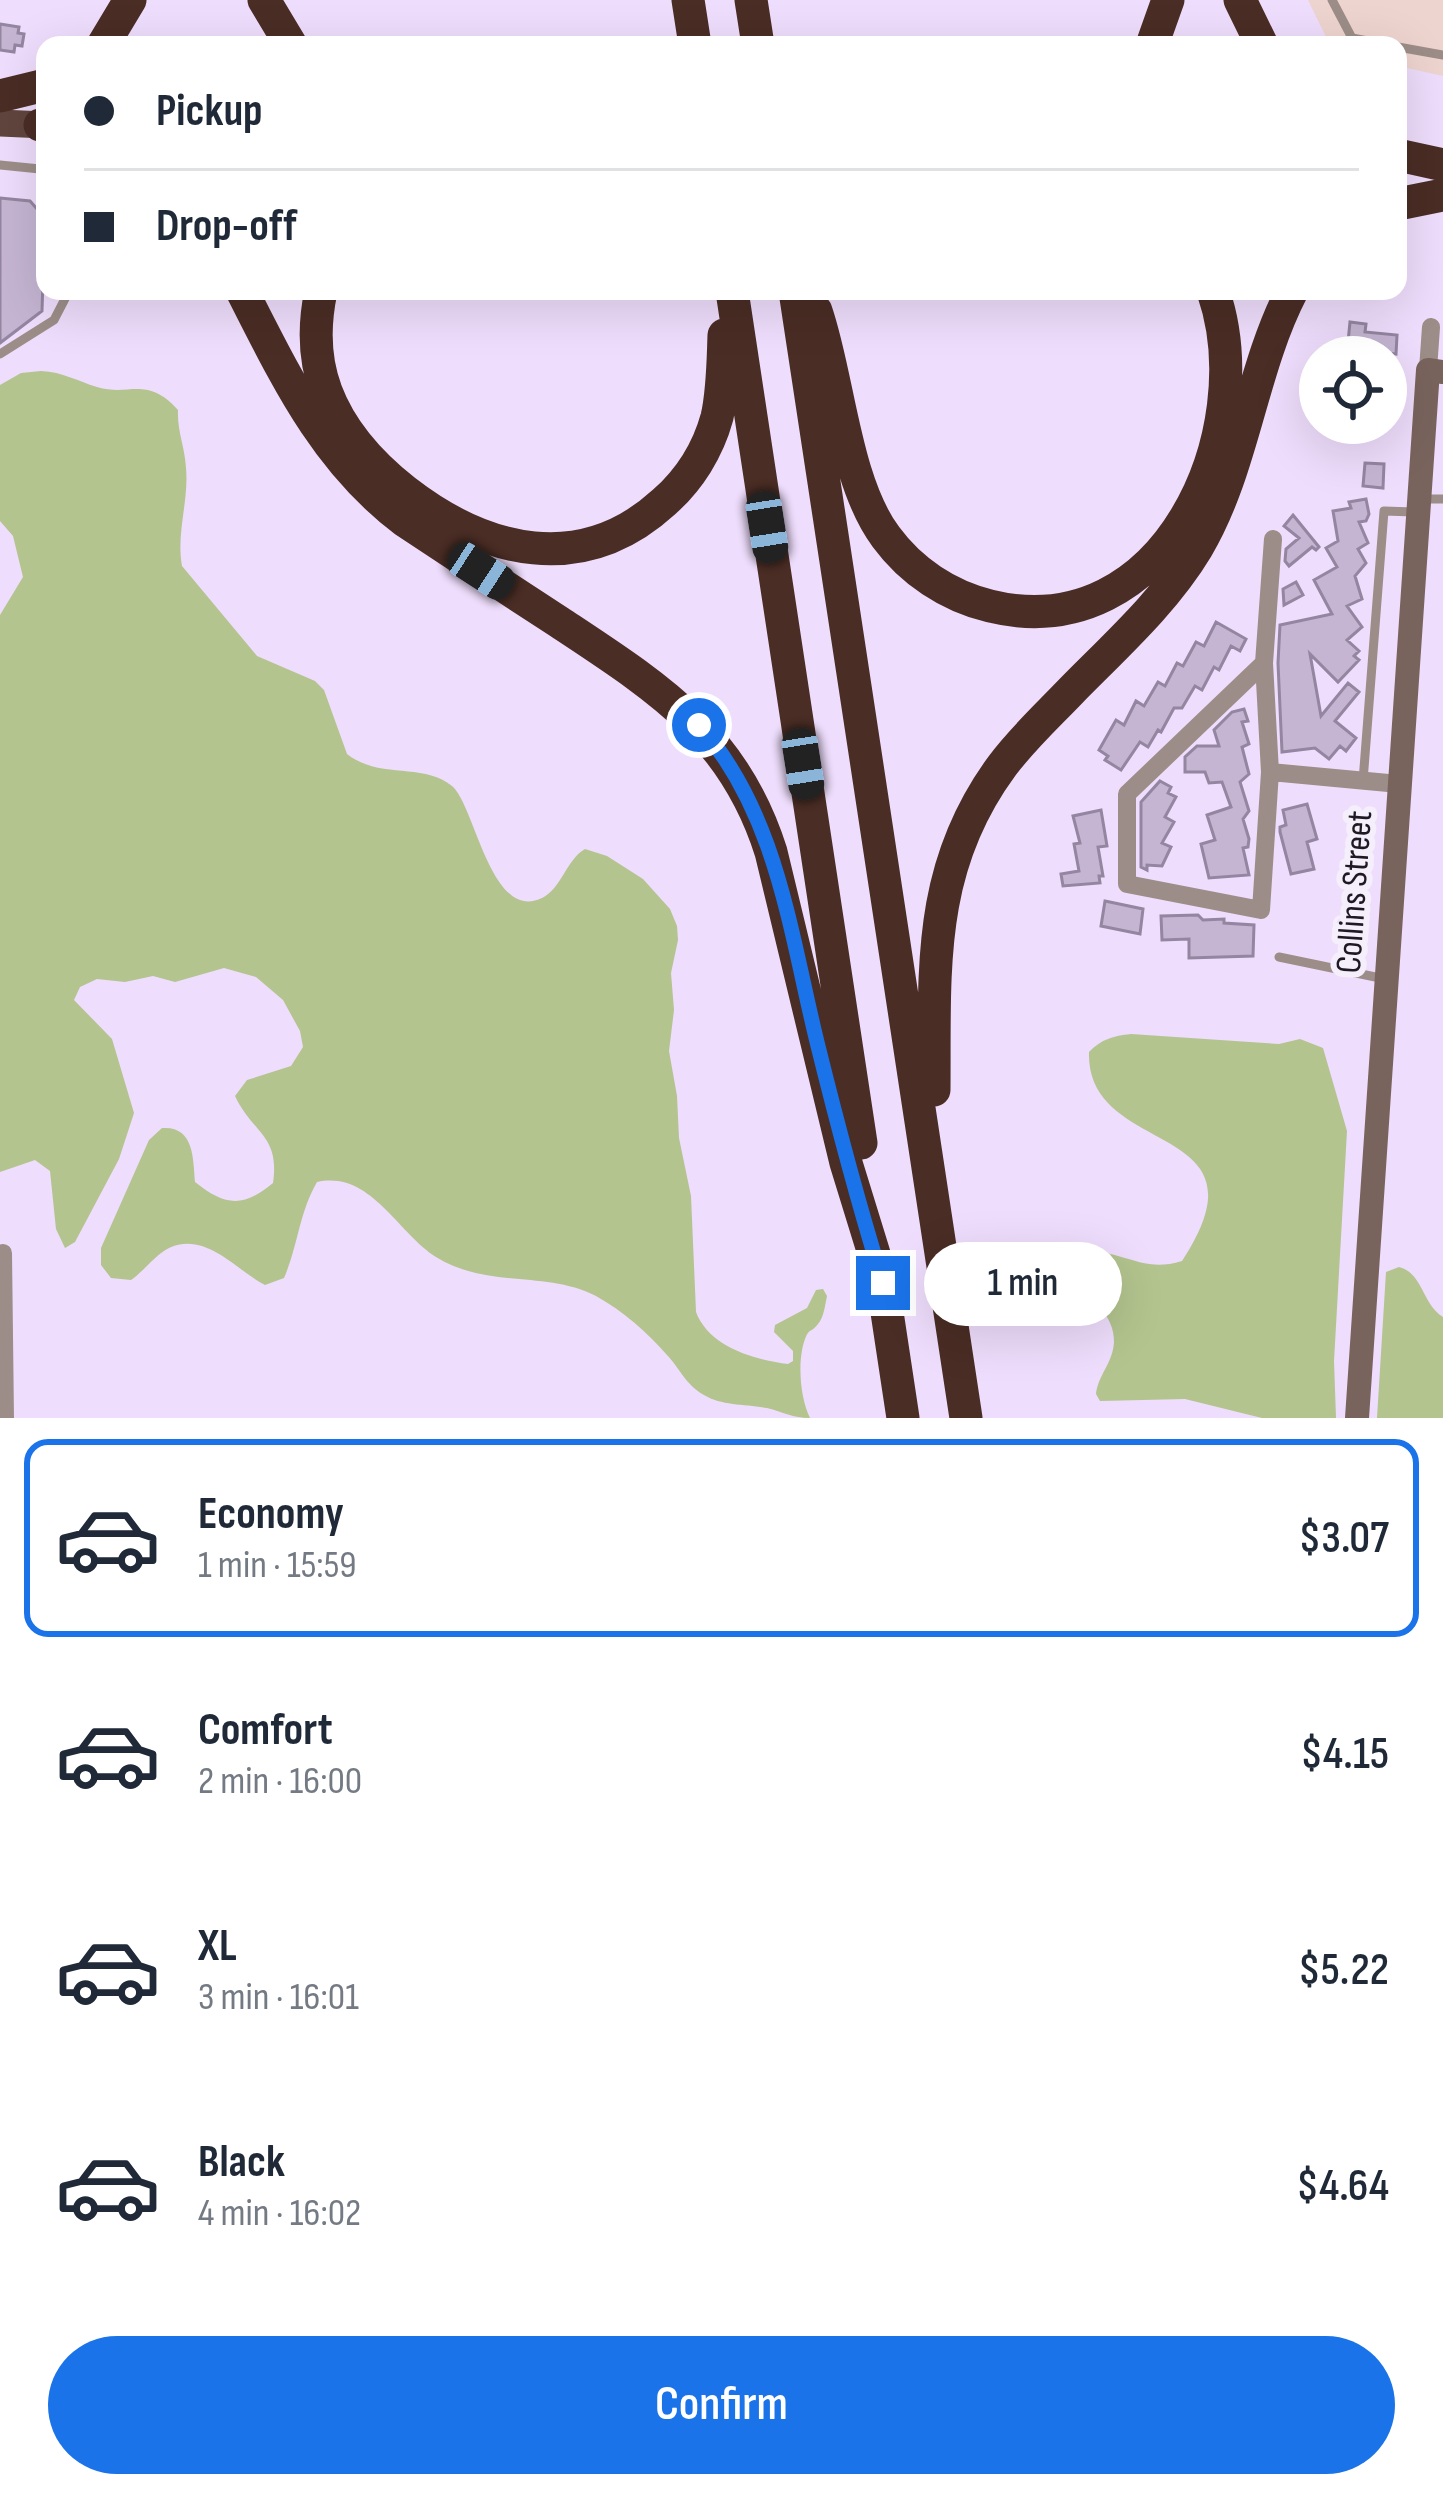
<!DOCTYPE html>
<meta charset="utf-8">
<style>
:root{--surface:#fff;--page:#f6f6f7;--text:#1f2937;--muted:#747a83;--line:#e0e1e3;--accent:#1a73e8}
body{margin:0;font-family:"Sofia Sans Condensed",sans-serif;background:var(--page);color:var(--text);height:100vh;display:flex;flex-direction:column;font-size:45px;white-space:nowrap}
*{box-sizing:border-box;margin:0}
p{font-size:39px;color:var(--muted)}
.icon{flex:none;width:66px;height:66px;fill:none;stroke:currentColor;stroke-width:2;stroke-linecap:round;stroke-linejoin:round}
.map{position:relative;height:1418px;overflow:hidden}
.side{display:flex;flex-direction:column;background:var(--surface);flex:1}
.side>*{flex:none}
.guide{position:absolute;left:36px;top:36px;width:1371px;height:264px;border-radius:24px;box-shadow:0 12px 48px #0002;display:grid;align-content:center;height:264px;padding:0 48px;background:var(--surface)}
.buttons{position:absolute;left:1299px;top:336px;display:grid;gap:24px}
.buttons a{display:grid;place-items:center;width:108px;height:108px;border-radius:50%;background:var(--surface);box-shadow:0 12px 48px #0002;font-size:60px}
.end{position:absolute;width:54px;height:54px;margin:-27px;border:15px solid #1a73e8;background:#fff;box-shadow:0 0 0 6px #fff}
.from{border-radius:50%}
.bubble{position:absolute;height:84px;border-radius:42px;background:var(--surface);box-shadow:0 12px 48px #0002;font-size:39px;font-weight:600;line-height:84px;text-align:center}
.car{position:absolute;width:36px;height:72px;margin:-36px -18px;border-radius:15px;box-shadow:0 0 9px 3px #0007;background:linear-gradient(#222 24%,#8ab4d8 0 40%,#222 0 76%,#8ab4d8 0 86%,#222 0)}
.guide b{display:flex;align-items:center;gap:42px;height:114px;font-size:45px}
.guide b+b{border-top:3px solid var(--line)}
.guide i{width:30px;height:30px;background:var(--text)}
ul{padding:21px 0 0;list-style:none}
li{display:flex;align-items:center;gap:36px;height:198px;margin:0 24px 18px;padding:0 24px;border:6px solid transparent;border-radius:24px}
li div{flex:1}
li b{display:block;font-size:45px}
li em{font-style:normal;font-weight:600}
li.on{border-color:var(--accent)}
li>.icon{width:108px;height:108px;stroke-width:1.5}
.cta{display:flex;gap:24px;margin-top:auto;padding:24px 48px}
.cta a{flex:1;height:138px;border-radius:72px;background:var(--accent);color:#fff;font-size:48px;font-weight:600;line-height:138px;text-align:center}
.map>svg:first-child{display:block}
.commercial{fill:#eed4ce}
.green{fill:#b3c48e}
.building{fill:#c5b5d3;stroke:#9485a1;stroke-width:3}
.lines{fill:none;stroke-linecap:round;stroke-linejoin:round}
.lane{stroke:#9c8d88;stroke-width:9}
.street{stroke:#9c8d88;stroke-width:18}
.secondary{stroke:#79635d;stroke-width:24}
.primary{stroke:#60453e;stroke-width:27}
.highway{stroke:#4a2d25;stroke-width:33}
.route{stroke:#1a73e8;stroke-width:15}
.labels{text-anchor:middle;dominant-baseline:central;stroke-width:12;stroke-linejoin:round;paint-order:stroke}
.street-label{font-size:36px;fill:#1f1924;stroke:#f5effb}
</style>
<div class="map">
<svg width="1443" height="1418" viewBox="0 0 1443 1418">
<rect width="100%" height="100%" fill="#eeddfc"/>
<path class="commercial" d="M1308,0h135v76l-45,-10v-21h-68z"/>
<path class="green" d="M41,371c22,1 36,10 56,16 33,10 49,-12 81,23 -1,21 7,37 8,58 3,33 -10,65 -4,98l75,90 58,25 9,9 23,64c33,26 76,8 105,32 23,19 39,137 90,112 20,-10 24,-38 43,-49l22,7 36,23 27,30 7,17 1,14 -7,33 3,37 -5,41 8,45 2,42 12,58 5,116c13,35 59,48 92,52l5,-3v-10l-19,-19 1,-7 32,-17 9,-18 7,-1 4,7c-2,9 -3,21 -9,28 -8,10 -8,3 -13,15 -8,22 -5,59 5,79 -17,0 -27,-6 -43,-10 -21,-4 -45,-2 -63,-13 -19,-11 -23,-25 -37,-40 -20,-23 -44,-44 -71,-59 -50,-26 -109,-7 -160,-39 -39,-25 -66,-87 -119,-75 -18,31 -19,64 -33,96l-19,7c-28,-14 -59,-54 -96,-37 -13,6 -26,24 -38,32l-20,-2 -10,-13v-17l48,-108 13,-12c32,-2 31,29 33,54 30,24 48,26 78,1 7,-48 -20,-49 -38,-87l12,-16 44,-14 12,-19 -3,-16 -17,-31 -27,-23 -32,-9 -49,14 -22,-6 -28,6 -28,-3 -17,8 -6,13 38,39 22,74 -15,46 -44,83 -10,6 -9,-19 -6,-58 -15,-11 -35,12v-557l23,-38 -10,-41 -13,-15v-136l21,-12z
M1131,1034l148,10 21,-5 23,9 24,83 -13,230 2,57h-74l-77,-19 -85,2 -4,-7c2,-19 17,-31 18,-52 0,-14 -5,-23 -13,-34 -28,-37 -77,11 -101,-23l7,-19c26,-20 80,-19 111,-10 25,7 38,13 64,5 94,-143 -96,-101 -93,-209 13,-13 24,-16 42,-18z
M1399,1267c24,6 23,37 44,50v101h-66l9,-146z"/>
<path class="building" d="M0,24l19,3 -1,6 6,1 -2,12 -7,-1 -1,7 -14,-2z
M0,198l30,3 15,17 -3,93 -42,32z
M1350,322l16,2 -1,8 32,3 -1,19 -34,-3v-7l-14,-2z
M1365,463l19,1 -1,24 -20,-2z
M1366,499l3,15 -3,7 -7,1 9,21 -10,6 8,14 -11,13 7,23 -15,7 15,21 -15,13 12,11 -5,5 5,4 -21,22 -28,-28 11,62 27,-33 11,9 -24,29 21,17 -10,13 -6,-5 -11,13 -14,-11 -33,4 -4,-89 2,-38 52,-11 -18,-34 23,-13 -11,-19 12,-7 -5,-30 18,-3 -2,-6z
M1293,515l26,32 -3,3 -4,-3 -23,19 -4,-5 1,-12 13,-11 -15,-12z
M1296,582l7,13 -19,10 -1,-16z
M1216,622l30,17 -6,12 -9,-5 -12,24 -5,-3 -12,23 -7,-4 -13,22h-8l-13,24 -3,-2 -10,17 -8,-5 -19,28 -16,-10 3,-4 -9,-6 17,-30 8,5 12,-24 8,5 14,-24 7,4 12,-23 6,3 13,-24 8,4z
M1244,709l4,12 -6,1 7,22 -7,3 7,27 -9,8 9,29 -6,8 6,20 -1,8 -5,1 6,27 -40,3 -8,-34 14,-4 -8,-25 24,-8 -9,-25 -13,1 -4,-11h-20v-15l12,-11h22l-5,-16 18,-18z
M1160,781l11,6 -3,6 8,4 -11,20 9,5 -12,21 9,4 -9,19 -15,-1v5l-6,-3v-65z
M1307,804l10,35 -10,3 7,27 -23,5 -11,-42v-5l6,-2 -3,-15z
M1101,810l6,36 -9,1 5,29h-4l1,7 -37,3 -2,-12 18,-3 -5,-27 6,-1 -7,-27z
M1105,901l38,8 -3,25 -39,-8z
M1198,915l5,5 21,-1v4l30,2 -1,31 -64,2v-19l-27,1 -1,-24z"/>
<g class="lines">
<path class="lane" d="M1332,0l20,38 36,7
M1398,47l45,8
M0,165l40,4 5,5
M0,354l54,-34 15,-29
M1424,499h19
M1363,781l21,-270 30,1
M1279,957l106,22"/>
<path class="street" d="M1428,370l3,-43
M1264,663l6,109 -9,138 -134,-26v-90z
M1264,663l9,-124
M1270,772l129,12
M3,1253l2,165"/>
<path class="secondary" d="M1357,1418l71,-1048 15,2"/>
<path class="primary" d="M0,123l45,2"/>
<path class="highway" d="M264,0l27,45
M688,0l7,45
M751,0l7,45
M1240,0l22,45
M103,45l27,-45
M1152,45l16,-45
M0,96l45,-11
M40,125h5
M1398,155l45,10
M1398,204l45,-9
M242,291c44,86 83,170 163,230 51,34 102,67 154,101 98,65 175,112 212,230l75,311 37,120
M321,291c-7,33 -7,68 5,100 15,40 46,74 79,100 80,62 177,86 259,11 25,-22 44,-52 53,-85 6,-26 6,-55 7,-82
M732,291l129,852
M795,291l171,1127
M816,311c23,67 28,170 70,226 25,34 62,59 104,69 175,43 272,-174 223,-315
M934,1090c1,-119 -8,-221 68,-324 20,-27 45,-50 68,-74 44,-45 94,-89 127,-144 47,-80 53,-176 95,-257
M880,1266l23,152"/>
</g>
<g class="lines">
<path class="route" d="M699,725c78,88 91,207 118,317 20,81 41,161 66,241"/>
</g>
<g class="labels">
<g class="street-label">
<text transform="translate(1355 892) rotate(-86)">Collins Street</text>
</g>
</g>
</svg>
<div class="buttons">
<a><svg class="icon" aria-label="locate" viewBox="0 0 24 24"><circle cx="12" cy="12" r="6"/><path d="M12 2v4M12 18v4M2 12h4M18 12h4"/></svg></a>
</div>
<i class="end from" style="left:699px;top:725px"></i>
<i class="end" style="left:883px;top:1283px"></i>
<div class="bubble" style="left:924px;top:1242px;width:198px">1 min</div>
<i class="car" style="left:767px;top:527px;rotate:171deg"></i>
<i class="car" style="left:481px;top:571px;rotate:123deg"></i>
<i class="car" style="left:803px;top:764px;rotate:171deg"></i>
<div class="guide">
<b><i class="from"></i>Pickup</b>
<b><i></i>Drop-off</b>
</div>
</div>
<section class="side">
<ul>
<li class="on"><svg class="icon" aria-label="car" viewBox="0 0 24 24"><path d="M5 17H2v-5l4-1 3-4h7l3 4 3 1v5h-3M9 17h6M6 11h13"/><circle cx="7" cy="17" r="2"/><circle cx="17" cy="17" r="2"/></svg><div><b>Economy</b><p>1 min · 15:59</p></div><em>$3.07</em></li>
<li><svg class="icon" aria-label="car" viewBox="0 0 24 24"><path d="M5 17H2v-5l4-1 3-4h7l3 4 3 1v5h-3M9 17h6M6 11h13"/><circle cx="7" cy="17" r="2"/><circle cx="17" cy="17" r="2"/></svg><div><b>Comfort</b><p>2 min · 16:00</p></div><em>$4.15</em></li>
<li><svg class="icon" aria-label="car" viewBox="0 0 24 24"><path d="M5 17H2v-5l4-1 3-4h7l3 4 3 1v5h-3M9 17h6M6 11h13"/><circle cx="7" cy="17" r="2"/><circle cx="17" cy="17" r="2"/></svg><div><b>XL</b><p>3 min · 16:01</p></div><em>$5.22</em></li>
<li><svg class="icon" aria-label="car" viewBox="0 0 24 24"><path d="M5 17H2v-5l4-1 3-4h7l3 4 3 1v5h-3M9 17h6M6 11h13"/><circle cx="7" cy="17" r="2"/><circle cx="17" cy="17" r="2"/></svg><div><b>Black</b><p>4 min · 16:02</p></div><em>$4.64</em></li>
</ul>
<div class="cta"><a>Confirm</a></div>
</section>
